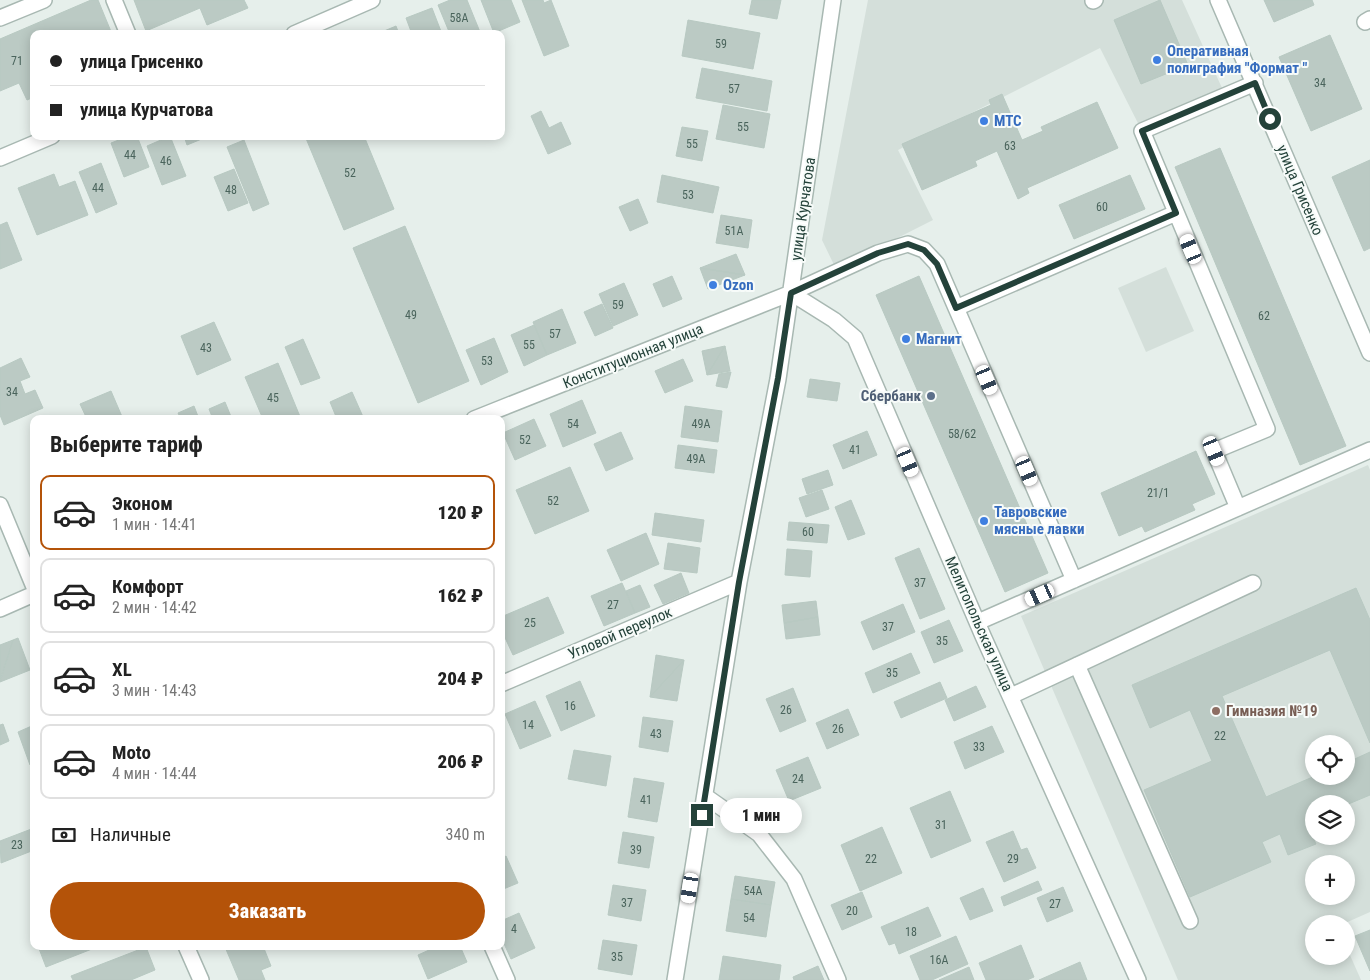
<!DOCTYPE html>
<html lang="ru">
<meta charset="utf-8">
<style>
:root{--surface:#fff;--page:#f2f2f2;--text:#222;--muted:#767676;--line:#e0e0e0;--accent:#b45309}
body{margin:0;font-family:"Roboto Condensed",sans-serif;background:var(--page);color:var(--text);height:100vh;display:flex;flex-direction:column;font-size:19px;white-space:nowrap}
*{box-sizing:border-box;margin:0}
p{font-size:16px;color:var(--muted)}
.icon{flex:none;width:28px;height:28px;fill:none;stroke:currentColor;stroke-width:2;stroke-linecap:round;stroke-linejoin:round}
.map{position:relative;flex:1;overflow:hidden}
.details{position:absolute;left:30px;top:415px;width:475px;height:535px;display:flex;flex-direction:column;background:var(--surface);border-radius:10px;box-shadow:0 2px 12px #0003}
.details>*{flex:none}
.hud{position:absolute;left:30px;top:30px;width:475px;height:110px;border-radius:10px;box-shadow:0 2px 12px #0003;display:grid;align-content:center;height:110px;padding:0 20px;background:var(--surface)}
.buttons{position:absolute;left:1305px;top:735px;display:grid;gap:10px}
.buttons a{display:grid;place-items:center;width:50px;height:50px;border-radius:50%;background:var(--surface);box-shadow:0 2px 12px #0003;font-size:25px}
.end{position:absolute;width:22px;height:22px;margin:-11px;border:6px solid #24423a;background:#fff;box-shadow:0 0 0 2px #fff}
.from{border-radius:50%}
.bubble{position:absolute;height:35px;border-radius:18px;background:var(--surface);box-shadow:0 2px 12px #0003;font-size:16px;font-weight:800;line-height:35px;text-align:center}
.car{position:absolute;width:15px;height:30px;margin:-15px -8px;border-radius:6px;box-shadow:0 0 4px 1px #0007;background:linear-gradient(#fff 24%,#345 0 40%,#fff 0 76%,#345 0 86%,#fff 0)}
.hud b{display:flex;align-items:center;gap:18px;height:48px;font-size:19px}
.hud b+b{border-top:1px solid var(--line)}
.hud i{width:12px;height:12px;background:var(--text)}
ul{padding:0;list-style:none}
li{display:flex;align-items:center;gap:15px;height:75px;margin:0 10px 8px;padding:0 10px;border:2px solid var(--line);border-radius:10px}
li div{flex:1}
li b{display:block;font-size:19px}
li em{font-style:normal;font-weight:800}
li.selected{border-color:var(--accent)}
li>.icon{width:45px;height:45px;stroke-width:1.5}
h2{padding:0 20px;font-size:22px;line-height:60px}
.pay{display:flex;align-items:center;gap:12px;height:55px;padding:0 20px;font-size:19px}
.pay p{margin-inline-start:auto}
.primary-button{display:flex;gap:10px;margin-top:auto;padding:10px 20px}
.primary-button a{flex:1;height:58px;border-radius:30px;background:var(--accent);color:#fff;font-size:20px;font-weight:800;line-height:58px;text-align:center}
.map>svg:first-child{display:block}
.built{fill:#d4dfda;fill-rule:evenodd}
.building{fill:#bbcac4;stroke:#b8c9c2}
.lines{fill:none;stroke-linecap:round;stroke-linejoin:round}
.minor-casing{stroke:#a8b8b2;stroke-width:18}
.minor{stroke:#fff;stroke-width:15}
.route{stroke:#24423a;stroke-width:6}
.shop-dot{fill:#3f7fe0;stroke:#f7fbf9;stroke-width:2}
.service-dot{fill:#5c6f8a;stroke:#f7fbf9;stroke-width:2}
.education-dot{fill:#8d6e63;stroke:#f7fbf9;stroke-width:2}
.labels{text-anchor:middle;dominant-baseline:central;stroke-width:4;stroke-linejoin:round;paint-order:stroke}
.number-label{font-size:12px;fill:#4a645c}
.shop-label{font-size:15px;font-weight:bold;fill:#366cbe;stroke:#f7fbf9;text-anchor:start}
.street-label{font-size:15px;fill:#24423a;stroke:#f7fbf9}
.service-label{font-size:15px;font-weight:bold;fill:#4e5e75;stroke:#f7fbf9;text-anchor:end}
.education-label{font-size:15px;font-weight:bold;fill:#785e54;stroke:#f7fbf9;text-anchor:start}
</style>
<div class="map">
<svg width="1370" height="980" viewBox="0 0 1370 980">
<rect width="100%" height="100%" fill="#e6efeb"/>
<path class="built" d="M868,0h314l45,99 -81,40 -46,-91 -202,102 35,70 -97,49 -14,-29z
M1166,267l28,64 -48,21 -28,-64z
M1368,465l2,5v442l-27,12h-29v32h32v-10l15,34h-183l-157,-364zM1314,744h32v32h-32zM1314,804h32v32h-32zM1314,864h32v32h-32z"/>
<path class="building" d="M91,0h7l14,34h-78v63l-7,3 -8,-17 -19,8v-52z
M134,0h110l4,8 -41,17 -7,-17 -54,23z
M450,0h17l13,32 -30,2 -12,-29z
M481,0h30l9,22 -26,11z
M522,0h21l1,3 7,-3 18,46 -25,10z
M752,0h29l-4,19 -28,-5z
M1160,0l28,65 -47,19 -27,-64z
M1264,0h48l2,5 -40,17z
M432,8l10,26h-30l-6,-16z
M688,20l72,13 -7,36 -71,-13z
M396,26l3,8h-22z
M1330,35l32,74 -51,22 -32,-74z
M702,68l70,13 -5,30 -71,-13z
M1002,94l20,46 21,-9 -2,-4 56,-25 21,46 -91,40 2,5 -11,6 -21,-48 -22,10 2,5 -55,24 -20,-46 89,-39 -2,-5z
M723,105l47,9 -6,34 -48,-9z
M541,111l8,17 12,-6 10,22 -23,10 -17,-38z
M682,127l26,4 -6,30 -26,-5z
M129,136h8l12,31 -25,10 -13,-34z
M170,136l16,40 -24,9 -15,-39z
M184,136h25l-22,9z
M305,136h59l30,73 -50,21z
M244,140l25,64 -16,7 -26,-64z
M1220,148l126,298 -46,19 -125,-298z
M1370,160v88l-6,3 -32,-74z
M101,163l16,41 -21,9 -17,-41z
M234,169l14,34 -20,8 -14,-34z
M54,174l5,13 16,-6 13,34 -51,20 -19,-47z
M662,175l57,12 -6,26 -56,-11z
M1130,175l15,34 -71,30 -15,-34z
M638,199l10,24 -18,8 -11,-24z
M721,215l31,5 -4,28 -32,-5z
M7,222l15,38 -22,9v-44z
M405,226l64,155 -51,22 -65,-155z
M736,254l9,21 -45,-7z
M700,268l45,7 -37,14z
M672,276l10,23 -19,8 -10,-23z
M919,276l129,297 -43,19 -129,-297z
M624,283l14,32 -25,11 -14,-32z
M602,304l11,24 -18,8 -11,-24z
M562,309l14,34 -29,12 -14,-33z
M214,322l17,38 -34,15 -16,-39z
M534,325l13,30 -23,11 -13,-31z
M494,338l14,34 -27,13 -15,-35z
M303,339l17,39 -19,7 -16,-38z
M725,346l-18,29 -5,-24z
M725,346l5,25 -23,4z
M21,358l9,19 -10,4 5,13 10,-4 8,18 -39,17 -4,-10v-47z
M683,359l10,22 -28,12 -10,-22z
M278,363l23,56h-38l-18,-42z
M731,372l-4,16 -11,-2 3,-12z
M810,379l30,4 -3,18 -30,-4z
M111,391l12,28h-36l-7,-15z
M352,392l12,27h-27l-7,-17z
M582,400l14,33 -33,14 -13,-33z
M225,402l7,17h-19l-4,-10z
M194,406l5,13h-18l-3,-6z
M685,406l37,5 -4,31 -37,-5z
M534,419l12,27 -31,14 -12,-27z
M867,431l10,24 -34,14 -10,-24z
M621,432l12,27 -27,12 -12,-27z
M678,445l39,5 -3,23 -39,-5z
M1196,451l19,43 -23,10 3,6 -50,22 -3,-6 -23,10 -18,-43z
M570,467l19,44 -54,23 -19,-44z
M828,470l5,15 -26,9 -5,-15z
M822,490l7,19 -23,8 -7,-19z
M851,500l14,34 -17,6 -13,-33z
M655,513l49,7 -3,22 -49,-7z
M789,522l40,3 -2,18 -40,-3z
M646,533l13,31 -38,17 -14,-31z
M668,543l32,5 -3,25 -33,-4z
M919,548l26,61 -25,10 -25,-61z
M787,549l25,2 -2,26 -25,-2z
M681,573l8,20 -26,11 -9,-19z
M622,583l13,30 -31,13 -13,-30z
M640,585l10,22 -15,6 -9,-22z
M1356,588l14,32v123l-40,-93 -108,46 44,101 49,-21h31v-13l24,-11v43l-24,10 -32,-1v15l-8,4 10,21 -28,11 -8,-21 -18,8 9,20 -81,35 -46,-107 68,-29 -22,-51 -40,18 -18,-43z
M548,597l16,36 -51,22 -12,-26v-12z
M816,601l2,16 -34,6 -2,-18z
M903,604l12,28 -42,18 -12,-28z
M818,617l2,18 -34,4 -2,-16z
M949,620l14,31 -29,12 -13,-31z
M18,638l12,32 -30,12 13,-42z
M13,640l-13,40v-35z
M911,653l9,20 -47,20 -8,-20z
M656,655l28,5 -34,37z
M684,660l-7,41 -27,-4z
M580,681l15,35 -34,15 -15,-35z
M940,682l7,16 -46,20 -7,-16z
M976,686l10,21 -32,14 -9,-21z
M793,688l13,33 -26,11 -14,-33z
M535,701l16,35 -31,13 -15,-35z
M848,709l11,26 -32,14 -11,-26z
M643,717l30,4 -5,31 -29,-5z
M3,724l6,17 -9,4v-20z
M34,725v38l-4,2 -12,-33z
M992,726l12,26 -39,17 -11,-27z
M574,750l37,6 -5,30 -38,-7z
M808,757l13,31 -32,13 -13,-31z
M634,778l30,5 -7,39 -29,-5z
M950,791l21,50 -40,17 -21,-50z
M882,827l20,46 -42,18 -19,-46z
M34,828v22l-33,13 -1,-22z
M1013,831l8,19 6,-2 9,20 -32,14 -18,-40z
M623,832l31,5 -5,31 -31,-5z
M506,856l12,27 -17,7v-31z
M735,876l40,6 -4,23 -40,-6z
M1038,881l4,9 -38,16 -3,-9z
M613,885l33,5 -5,31 -33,-6z
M1063,887l10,24 -26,11 -10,-24z
M983,888l10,23 -23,9 -10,-22z
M862,892l10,25 -30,13 -11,-25z
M731,899l40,6 -5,32 -40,-6z
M928,907l13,29 -42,18 -4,-11 -6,2 -8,-18z
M519,913l16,35 -24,11 -10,-22v-16z
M1370,930v41l-15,-35z
M956,936l12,28 -36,16h-12l-10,-24z
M603,940l34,5 -5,30 -34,-6z
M1021,945l13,32 -7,3h-41l-7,-17z
M38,946h59v1l-51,20z
M228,946h35l8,20 -10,4 4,10h-26l-14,-33z
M438,946h22l7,16 -39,17 -10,-24z
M146,947l9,23 -24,10h-58l-2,-4z
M723,956l58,9 -2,15h-60z
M1080,962l7,18h-48z
M818,966l6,14h-30l-1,-3z
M969,967l5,13h-35z"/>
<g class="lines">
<g class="minor-casing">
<path id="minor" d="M114,0l14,34
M1218,0l152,353
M1093,1l2,-1
M0,18l44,-18
M1365,22l5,-3
M294,34l78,-34
M0,158l52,-22
M791,293l43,27 21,18 128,298 155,344
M956,308l220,-95
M474,419l317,-126 87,-40 30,-9 16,6 13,14 137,316
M0,505l34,82
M1238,508l-24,-57 53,-22 -125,-298 113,-48
M0,609l34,-15
M978,622l392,-172
M1077,665l113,256
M501,684l238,-102
M1011,696l242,-113
M705,796l54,38 35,45 44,101
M186,946l15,34
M492,946l15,34
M675,980l64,-398 39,-203 55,-379"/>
</g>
<use href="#minor" class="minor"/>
</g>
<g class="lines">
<path class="route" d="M702,815l37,-233 39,-204 13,-85 87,-40 30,-9 16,6 13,14 19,44 220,-95 -34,-82 113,-48 15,36"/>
</g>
<g class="shop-dot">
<circle cx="1157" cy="60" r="5"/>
<circle cx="984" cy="121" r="5"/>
<circle cx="713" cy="285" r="5"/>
<circle cx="906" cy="339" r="5"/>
<circle cx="984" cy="521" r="5"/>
</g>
<circle class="service-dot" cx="931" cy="396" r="5"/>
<circle class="education-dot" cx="1216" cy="711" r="5"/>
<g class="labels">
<g class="number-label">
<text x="459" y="18">58А</text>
<text x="721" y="44">59</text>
<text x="17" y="61">71</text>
<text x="1320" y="83">34</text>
<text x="734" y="89">57</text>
<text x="743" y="127">55</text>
<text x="692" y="144">55</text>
<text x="1010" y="146">63</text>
<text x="130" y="155">44</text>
<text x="166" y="161">46</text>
<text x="350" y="173">52</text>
<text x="98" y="188">44</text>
<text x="231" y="190">48</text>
<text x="688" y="195">53</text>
<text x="1102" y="207">60</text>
<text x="734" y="231">51А</text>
<text x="618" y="305">59</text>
<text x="411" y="315">49</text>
<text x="1264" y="316">62</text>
<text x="555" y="334">57</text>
<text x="529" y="345">55</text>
<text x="206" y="348">43</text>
<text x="487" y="361">53</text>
<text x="12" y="392">34</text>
<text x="273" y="398">45</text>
<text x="573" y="424">54</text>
<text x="701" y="424">49А</text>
<text x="962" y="434">58/62</text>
<text x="525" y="440">52</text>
<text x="855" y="450">41</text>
<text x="696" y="459">49А</text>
<text x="1158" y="493">21/1</text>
<text x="553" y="501">52</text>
<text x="808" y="532">60</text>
<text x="920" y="583">37</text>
<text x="613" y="605">27</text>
<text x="530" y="623">25</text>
<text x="888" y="627">37</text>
<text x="942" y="641">35</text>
<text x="892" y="673">35</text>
<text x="570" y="706">16</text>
<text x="786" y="710">26</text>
<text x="528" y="725">14</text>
<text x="838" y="729">26</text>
<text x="656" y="734">43</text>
<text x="1220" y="736">22</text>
<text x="979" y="747">33</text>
<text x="798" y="779">24</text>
<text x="646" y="800">41</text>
<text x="941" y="825">31</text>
<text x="17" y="845">23</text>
<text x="636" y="850">39</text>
<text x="871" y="859">22</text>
<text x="1013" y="859">29</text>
<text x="753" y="891">54А</text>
<text x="627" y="903">37</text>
<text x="1055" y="904">27</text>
<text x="852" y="911">20</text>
<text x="749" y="918">54</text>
<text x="514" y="929">4</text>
<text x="911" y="932">18</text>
<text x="617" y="957">35</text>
<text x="939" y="960">16А</text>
</g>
<g class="shop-label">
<text x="1167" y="51">Оперативная<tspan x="1167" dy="17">полиграфия "Формат "</tspan></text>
<text x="994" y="121">МТС</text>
<text x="723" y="285">Ozon</text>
<text x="916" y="339">Магнит</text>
<text x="994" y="512">Тавровские<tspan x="994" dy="17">мясные лавки</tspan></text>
</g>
<g class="street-label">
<text transform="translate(1300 190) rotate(67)">улица Грисенко</text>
<text transform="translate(803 209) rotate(-82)">улица Курчатова</text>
<text transform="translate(633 356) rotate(-22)">Конституционная улица</text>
<text transform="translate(979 624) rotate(66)">Мелитопольская улица</text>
<text transform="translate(620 633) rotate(-23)">Угловой переулок</text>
</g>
<g class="service-label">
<text x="921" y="396">Сбербанк</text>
</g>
<g class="education-label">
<text x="1226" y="711">Гимназия №19</text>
</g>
</g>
</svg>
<div class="buttons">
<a><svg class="icon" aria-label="locate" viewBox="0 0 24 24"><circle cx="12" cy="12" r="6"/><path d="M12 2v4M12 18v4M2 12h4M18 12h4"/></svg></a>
<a><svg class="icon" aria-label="layers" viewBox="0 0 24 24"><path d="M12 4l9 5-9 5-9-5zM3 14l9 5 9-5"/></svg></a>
<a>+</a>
<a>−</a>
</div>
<i class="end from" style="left:1270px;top:119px"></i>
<i class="end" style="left:702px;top:815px"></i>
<div class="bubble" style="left:720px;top:798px;width:82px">1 мин</div>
<i class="car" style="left:1191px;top:249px;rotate:337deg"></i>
<i class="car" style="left:987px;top:380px;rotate:157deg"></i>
<i class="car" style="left:1214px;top:451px;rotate:157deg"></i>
<i class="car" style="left:908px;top:462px;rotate:157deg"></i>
<i class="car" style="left:1027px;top:471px;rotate:157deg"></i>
<i class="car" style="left:1040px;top:595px;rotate:246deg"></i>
<i class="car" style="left:690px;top:888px;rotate:189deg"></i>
<div class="hud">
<b><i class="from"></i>улица Грисенко</b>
<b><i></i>улица Курчатова</b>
</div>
<section class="details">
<h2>Выберите тариф</h2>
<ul>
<li class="selected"><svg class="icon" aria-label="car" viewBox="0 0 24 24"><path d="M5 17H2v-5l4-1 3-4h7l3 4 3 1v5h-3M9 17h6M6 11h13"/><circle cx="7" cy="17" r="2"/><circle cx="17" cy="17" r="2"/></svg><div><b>Эконом</b><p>1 мин · 14:41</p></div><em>120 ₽</em></li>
<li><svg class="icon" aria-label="car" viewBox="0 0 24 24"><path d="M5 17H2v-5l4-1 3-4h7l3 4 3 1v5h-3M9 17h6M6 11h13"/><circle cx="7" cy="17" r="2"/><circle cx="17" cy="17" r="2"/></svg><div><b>Комфорт</b><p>2 мин · 14:42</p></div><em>162 ₽</em></li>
<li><svg class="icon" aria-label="car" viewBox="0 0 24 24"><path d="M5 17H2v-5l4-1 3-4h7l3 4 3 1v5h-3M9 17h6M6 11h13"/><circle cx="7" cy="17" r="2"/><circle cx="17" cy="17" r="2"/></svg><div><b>XL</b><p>3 мин · 14:43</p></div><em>204 ₽</em></li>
<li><svg class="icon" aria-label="car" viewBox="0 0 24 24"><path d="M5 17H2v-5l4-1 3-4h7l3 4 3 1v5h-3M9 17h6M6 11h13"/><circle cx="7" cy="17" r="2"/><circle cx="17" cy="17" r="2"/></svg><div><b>Moto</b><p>4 мин · 14:44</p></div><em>206 ₽</em></li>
</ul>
<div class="pay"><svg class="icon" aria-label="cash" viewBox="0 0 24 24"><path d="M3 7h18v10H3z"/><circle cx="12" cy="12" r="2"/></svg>Наличные<p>340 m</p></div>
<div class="primary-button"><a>Заказать</a></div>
</section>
</div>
